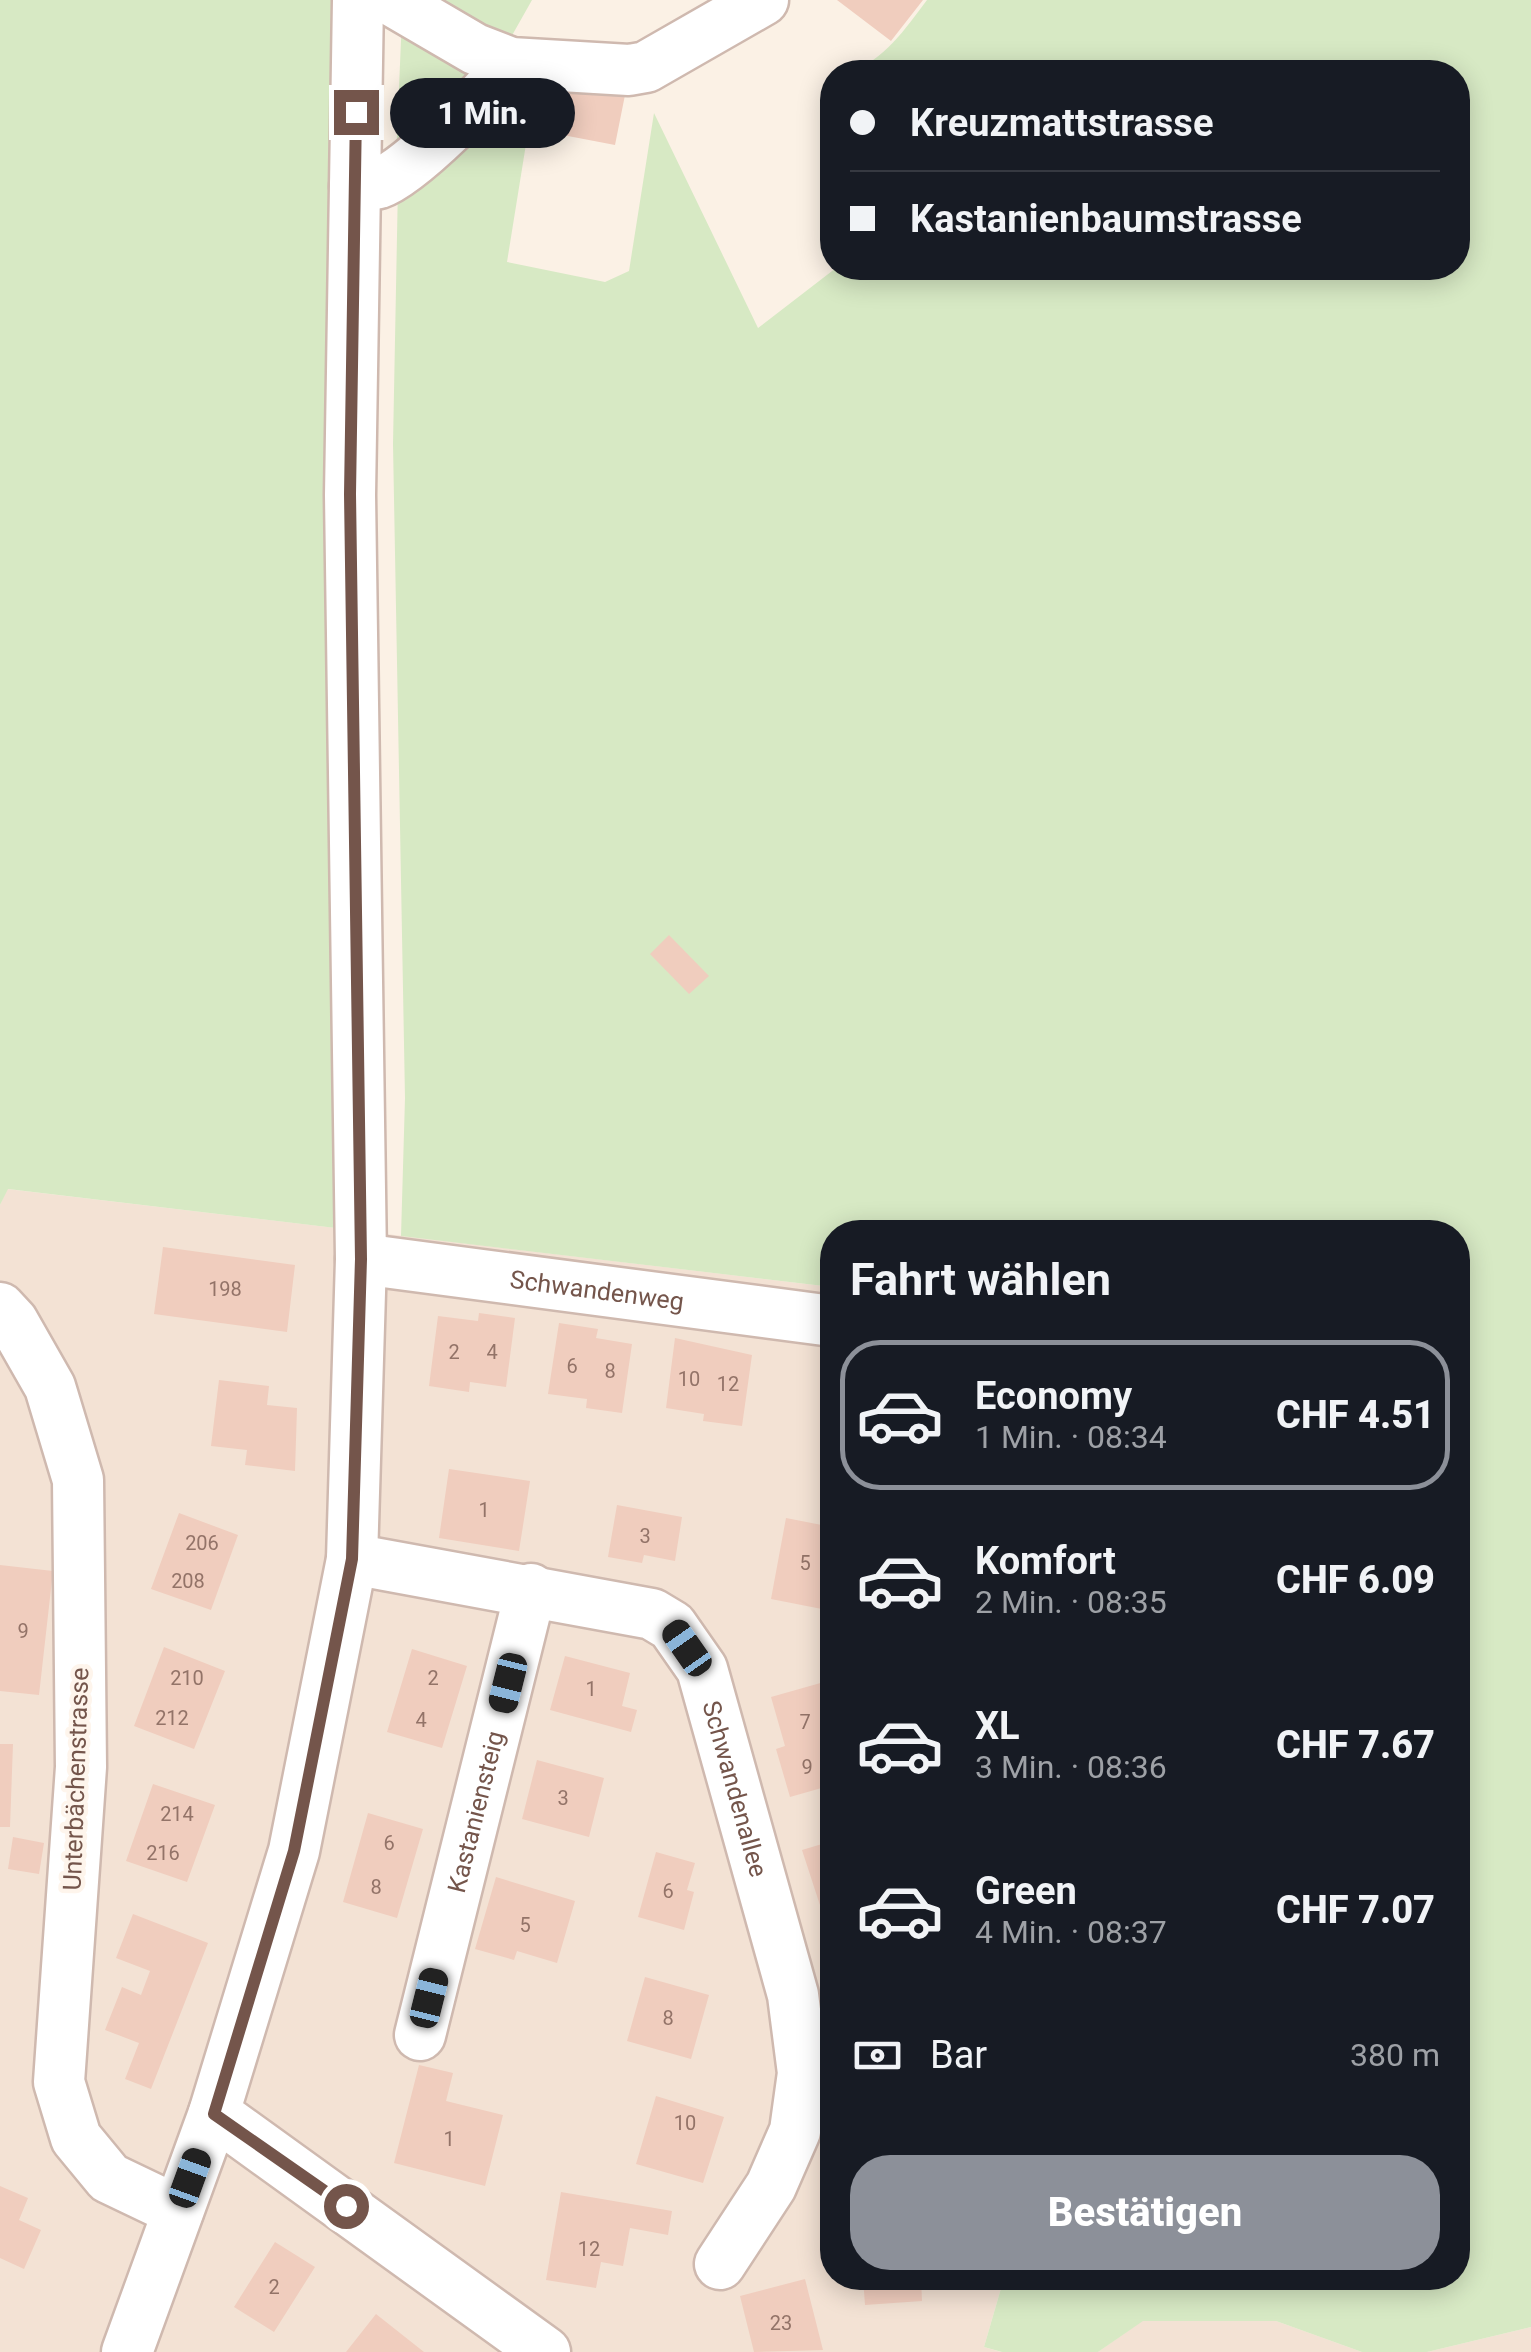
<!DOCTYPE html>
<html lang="de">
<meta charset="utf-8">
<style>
:root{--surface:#171b24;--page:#242831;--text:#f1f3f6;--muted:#9ea1a6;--line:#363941;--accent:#8c9099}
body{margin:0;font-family:Roboto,sans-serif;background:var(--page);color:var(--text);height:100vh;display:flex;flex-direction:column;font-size:38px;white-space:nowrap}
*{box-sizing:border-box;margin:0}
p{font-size:32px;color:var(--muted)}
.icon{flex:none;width:55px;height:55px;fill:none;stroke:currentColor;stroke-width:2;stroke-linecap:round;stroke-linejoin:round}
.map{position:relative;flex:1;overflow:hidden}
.details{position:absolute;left:820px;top:1220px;width:650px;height:1070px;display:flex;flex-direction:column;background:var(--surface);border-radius:40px;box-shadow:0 5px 25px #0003}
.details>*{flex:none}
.guide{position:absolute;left:820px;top:60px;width:650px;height:220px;border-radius:40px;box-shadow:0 5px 25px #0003;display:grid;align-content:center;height:220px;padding:0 30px;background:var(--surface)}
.end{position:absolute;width:45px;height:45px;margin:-22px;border:12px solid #74554b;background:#fff;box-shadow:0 0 0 5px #fff}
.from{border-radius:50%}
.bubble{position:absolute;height:70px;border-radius:35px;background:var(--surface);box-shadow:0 5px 25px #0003;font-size:32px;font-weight:800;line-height:70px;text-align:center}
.car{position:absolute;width:30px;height:60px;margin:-30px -15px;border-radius:12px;box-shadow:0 0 8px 2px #0007;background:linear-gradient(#222 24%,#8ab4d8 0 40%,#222 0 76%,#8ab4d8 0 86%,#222 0)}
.guide b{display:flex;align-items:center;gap:35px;height:95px;font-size:38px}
.guide b+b{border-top:2px solid var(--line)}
.guide i{width:25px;height:25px;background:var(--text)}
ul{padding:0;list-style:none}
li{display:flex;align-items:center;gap:30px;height:150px;margin:0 20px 15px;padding:0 10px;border:5px solid transparent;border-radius:40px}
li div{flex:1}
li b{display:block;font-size:38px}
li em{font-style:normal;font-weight:800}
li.active{border-color:var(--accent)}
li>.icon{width:90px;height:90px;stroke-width:1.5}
h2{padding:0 30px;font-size:45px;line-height:120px}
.pay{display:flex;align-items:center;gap:25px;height:110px;padding:0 30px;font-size:38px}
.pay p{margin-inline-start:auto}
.primary-button{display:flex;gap:20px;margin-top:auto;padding:20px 30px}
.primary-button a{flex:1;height:115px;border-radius:40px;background:var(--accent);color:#fff;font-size:40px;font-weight:800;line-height:115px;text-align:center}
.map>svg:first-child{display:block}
.residential{fill:#f3e2d4}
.green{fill:#d7e9c4}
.building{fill:#f0cdbe}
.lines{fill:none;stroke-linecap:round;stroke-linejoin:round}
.minor-casing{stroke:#cfb9af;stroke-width:55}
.minor{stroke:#fff;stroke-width:50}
.route{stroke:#74554b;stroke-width:12}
.labels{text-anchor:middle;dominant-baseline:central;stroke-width:9;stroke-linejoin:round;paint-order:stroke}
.number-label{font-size:20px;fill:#937368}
.street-label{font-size:25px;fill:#74554b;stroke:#fef5ec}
</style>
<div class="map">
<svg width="1531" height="2352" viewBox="0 0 1531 2352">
<rect width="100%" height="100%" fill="#fbf1e5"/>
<path class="residential" d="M7,1189l825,98v991h172l-20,69 17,5h-1001v-1147z
M1142,2321h134l86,31h-264z
M1531,2327v25h-104z"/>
<path class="green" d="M0,0h342l2,1229 -336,-40 -8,16z
M418,0h114l-22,39z
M927,0h604v2327l-104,25h-65l-86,-31h-133l-45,31h-96l-18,-5 20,-69h454v-1046h-626v55l-431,-51 4,-138 -12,-654 5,-260 112,-98 26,-4 -29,180 98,20 24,-11 25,-158 104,215 78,-60h622v-196h-609c35,-11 56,-43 78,-72z
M402,17l82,49 -88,92z"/>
<path class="building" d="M837,0h86l-32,41z
M557,77l69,13 -11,55 -68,-13z
M669,935l40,41 -20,18 -39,-40z
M163,1247l132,18 -8,67 -133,-18z
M479,1313l36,5 -9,69 -36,-5 -1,10 -40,-6 9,-70 40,5z
M559,1323l39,6 -2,9 36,6 -10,69 -36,-5 1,-9 -39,-5z
M675,1338l77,17 -10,71 -39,-5 1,-7 -38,-6z
M219,1380l50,6 -2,19 30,3 -2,63 -50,-6 2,-15 -36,-4z
M449,1469l81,12 -11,70 -80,-13z
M617,1505l65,12 -7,44 -31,-6 -2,8 -34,-6z
M179,1513l59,22 -27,75 -60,-21z
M786,1518l46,9v84l-61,-12z
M0,1565l53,6 -14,124 -39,-4z
M164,1647l61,24 -31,78 -60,-23z
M412,1649l55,17 -25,82 -55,-16z
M565,1656l65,17 -8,33 15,4 -6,22 -81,-22z
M824,1682l8,30v73l-42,12 -14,-48 9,-3 -14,-49z
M0,1744h13l-3,83h-10z
M537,1760l67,18 -15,59 -67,-18z
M153,1784l62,21 -28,77 -61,-21z
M368,1813l55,16 -26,89 -54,-16z
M13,1837l31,6 -5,31 -31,-5z
M832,1841v98h-1l-29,-89z
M656,1852l39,11 -8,27 7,2 -10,38 -46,-13z
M496,1877l79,24 -18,62 -40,-12 -3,9 -39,-11z
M133,1914l75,29 -57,146 -26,-10 14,-36 -34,-13 17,-43 19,8 9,-24 -34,-13z
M645,1977l64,18 -18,64 -64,-18z
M419,2065l34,8 -7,28 57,14 -18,71 -91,-23z
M656,2096l68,21 -21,66 -67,-19z
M0,2186l28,12 -9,22 22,10 -17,39 -24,-11z
M561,2192l111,19 -4,24 -38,-7 -7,38 -22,-4 -5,26 -50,-8z
M275,2242l40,25 -41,65 -40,-25z
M863,2278h58l1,23 -57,4z
M805,2279l18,71 -69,2 -14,-56z
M376,2314l48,38h-78z"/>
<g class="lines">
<g class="minor-casing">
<g id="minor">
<path d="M391,0l84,49 36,14 118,7 17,-3 117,-67"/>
<path d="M355,186c8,-1 17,-1 24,-3 32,-11 110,-92 132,-120"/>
<path id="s1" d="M361,1259l471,62"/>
<path d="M0,1308l13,14 37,65 28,93 3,287 -22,315 17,56 33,40 69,33"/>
<path id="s2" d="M352,1559l300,55 20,12 30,43 91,326 10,78 -8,58 -24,55 -51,78"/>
<path id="s3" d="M420,2035l111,-446"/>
<path d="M214,2113l331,239"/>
<path d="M127,2352l87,-239 80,-262 58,-292 9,-300 -11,-764 8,-495"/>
</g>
</g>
<use href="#minor" class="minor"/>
</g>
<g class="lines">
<path class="route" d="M346,2206l-132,-92 80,-263 58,-292 9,-300 -11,-765 6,-382"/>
</g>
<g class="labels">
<g class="number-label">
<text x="225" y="1289">198</text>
<text x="454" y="1352">2</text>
<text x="492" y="1352">4</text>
<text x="572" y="1366">6</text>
<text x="610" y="1371">8</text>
<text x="689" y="1379">10</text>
<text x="728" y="1384">12</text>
<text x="484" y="1510">1</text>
<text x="645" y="1536">3</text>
<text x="202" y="1543">206</text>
<text x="805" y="1563">5</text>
<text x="188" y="1581">208</text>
<text x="23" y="1631">9</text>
<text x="187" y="1678">210</text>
<text x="433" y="1678">2</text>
<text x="591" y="1689">1</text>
<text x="172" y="1718">212</text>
<text x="421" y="1720">4</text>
<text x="805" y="1722">7</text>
<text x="807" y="1767">9</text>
<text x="563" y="1798">3</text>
<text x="177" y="1814">214</text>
<text x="389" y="1843">6</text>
<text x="163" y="1853">216</text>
<text x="376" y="1887">8</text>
<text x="668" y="1891">6</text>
<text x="525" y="1925">5</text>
<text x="668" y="2018">8</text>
<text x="685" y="2123">10</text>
<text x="449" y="2139">1</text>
<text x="589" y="2249">12</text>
<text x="274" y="2287">2</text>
<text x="781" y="2323">23</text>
</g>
<g class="street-label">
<text stroke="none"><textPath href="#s1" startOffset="238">Schwandenweg</textPath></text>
<text transform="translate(76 1779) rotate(-88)">Unterbächenstrasse</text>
<text stroke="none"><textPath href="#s2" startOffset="505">Schwandenallee</textPath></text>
<text stroke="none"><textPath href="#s3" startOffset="230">Kastaniensteig</textPath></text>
</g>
</g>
</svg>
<i class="end from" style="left:346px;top:2206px"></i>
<i class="end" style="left:356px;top:112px"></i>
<div class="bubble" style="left:390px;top:78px;width:185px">1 Min.</div>
<i class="car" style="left:687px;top:1648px;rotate:325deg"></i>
<i class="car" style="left:508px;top:1683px;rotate:194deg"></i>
<i class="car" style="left:429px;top:1998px;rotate:14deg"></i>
<i class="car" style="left:190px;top:2178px;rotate:20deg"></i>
<div class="guide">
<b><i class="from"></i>Kreuzmattstrasse</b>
<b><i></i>Kastanienbaumstrasse</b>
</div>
<section class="details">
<h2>Fahrt wählen</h2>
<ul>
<li class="active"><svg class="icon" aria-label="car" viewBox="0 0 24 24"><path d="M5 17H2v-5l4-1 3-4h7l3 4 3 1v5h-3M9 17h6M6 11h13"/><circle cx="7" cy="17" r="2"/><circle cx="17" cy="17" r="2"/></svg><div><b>Economy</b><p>1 Min. · 08:34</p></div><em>CHF 4.51</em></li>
<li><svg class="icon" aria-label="car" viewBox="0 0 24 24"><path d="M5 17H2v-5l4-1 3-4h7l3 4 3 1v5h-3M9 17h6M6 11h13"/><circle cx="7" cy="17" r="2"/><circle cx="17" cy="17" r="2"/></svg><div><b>Komfort</b><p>2 Min. · 08:35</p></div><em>CHF 6.09</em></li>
<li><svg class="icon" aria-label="car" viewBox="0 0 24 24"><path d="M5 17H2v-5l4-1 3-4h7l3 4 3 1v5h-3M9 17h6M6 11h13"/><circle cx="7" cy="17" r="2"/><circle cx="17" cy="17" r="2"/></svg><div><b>XL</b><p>3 Min. · 08:36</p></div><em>CHF 7.67</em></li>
<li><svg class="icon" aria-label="car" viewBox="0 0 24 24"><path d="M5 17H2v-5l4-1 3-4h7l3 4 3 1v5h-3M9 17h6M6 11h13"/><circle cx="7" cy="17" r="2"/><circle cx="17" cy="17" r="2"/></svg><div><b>Green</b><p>4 Min. · 08:37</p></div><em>CHF 7.07</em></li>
</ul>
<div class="pay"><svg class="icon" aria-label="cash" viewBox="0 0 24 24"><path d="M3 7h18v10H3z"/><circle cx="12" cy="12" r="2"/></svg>Bar<p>380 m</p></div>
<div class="primary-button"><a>Bestätigen</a></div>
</section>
</div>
